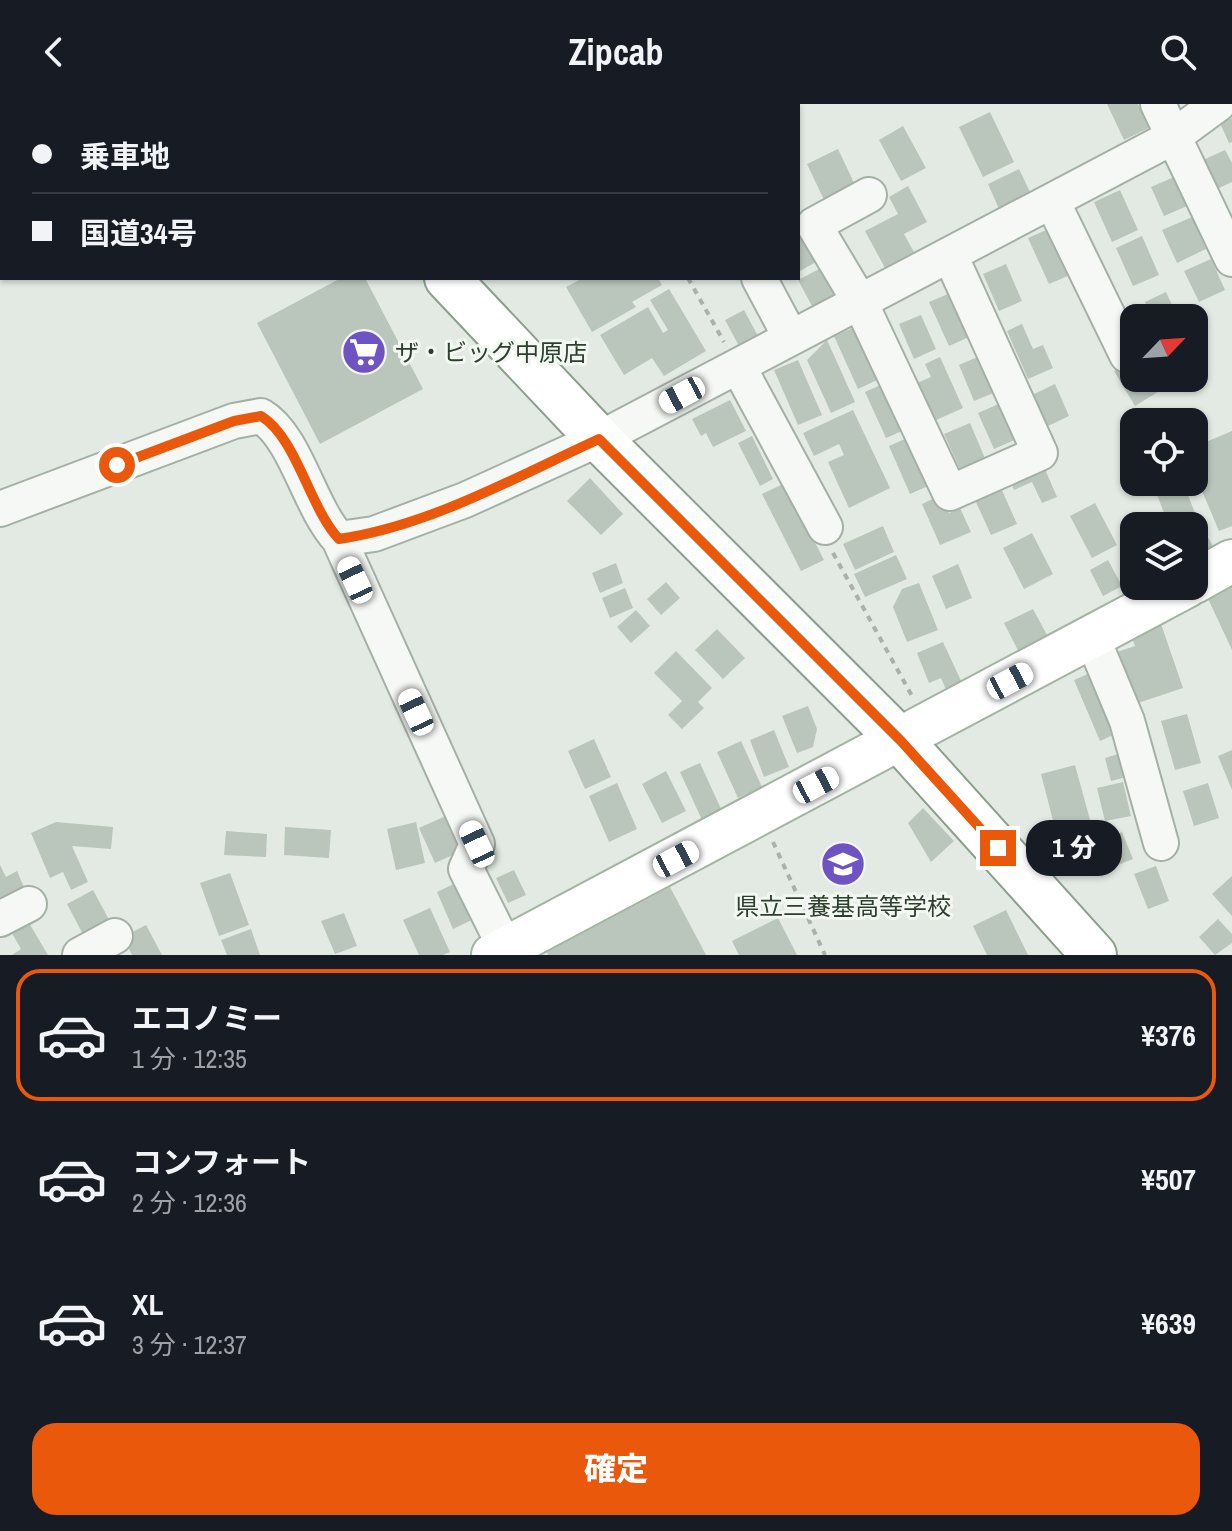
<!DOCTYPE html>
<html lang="ja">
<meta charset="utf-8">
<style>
:root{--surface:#171b24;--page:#20242c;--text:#f1f3f6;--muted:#9ea1a6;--line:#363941;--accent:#ea580c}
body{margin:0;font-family:"Archivo Narrow","Noto Sans JP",sans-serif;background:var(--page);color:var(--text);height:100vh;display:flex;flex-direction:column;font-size:30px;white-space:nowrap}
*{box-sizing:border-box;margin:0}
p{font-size:26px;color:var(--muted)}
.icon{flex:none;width:44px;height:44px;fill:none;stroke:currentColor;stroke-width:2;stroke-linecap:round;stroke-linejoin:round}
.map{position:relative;height:851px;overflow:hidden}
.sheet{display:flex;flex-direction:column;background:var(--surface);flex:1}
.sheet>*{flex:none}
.top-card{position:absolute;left:0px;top:0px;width:800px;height:176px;box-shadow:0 2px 6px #0004;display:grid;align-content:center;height:176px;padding:0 32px;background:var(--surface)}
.needle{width:52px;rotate:65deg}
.controls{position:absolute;left:1120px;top:200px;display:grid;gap:16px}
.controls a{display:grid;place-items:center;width:88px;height:88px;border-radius:16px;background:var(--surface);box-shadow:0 2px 6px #0004;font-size:40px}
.end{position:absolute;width:36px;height:36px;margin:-18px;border:10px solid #ea580c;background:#fff;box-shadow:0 0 0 4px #fff}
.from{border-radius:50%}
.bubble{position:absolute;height:56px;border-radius:24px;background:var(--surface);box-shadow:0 2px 6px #0004;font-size:26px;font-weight:800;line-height:56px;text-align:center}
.car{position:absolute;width:24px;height:48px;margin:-24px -12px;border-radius:10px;box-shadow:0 0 6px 2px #0007;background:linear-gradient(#fff 24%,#345 0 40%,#fff 0 76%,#345 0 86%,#fff 0)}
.top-card b{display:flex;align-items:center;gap:28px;height:76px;font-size:30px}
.top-card b+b{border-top:2px solid var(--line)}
.top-card i{width:20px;height:20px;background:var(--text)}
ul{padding:14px 0 0;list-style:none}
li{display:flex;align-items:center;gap:24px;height:132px;margin:0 16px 12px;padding:0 16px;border:4px solid transparent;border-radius:24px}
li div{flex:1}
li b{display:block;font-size:30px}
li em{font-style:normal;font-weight:800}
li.on{border-color:var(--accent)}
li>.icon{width:72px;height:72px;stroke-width:1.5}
.button{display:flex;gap:16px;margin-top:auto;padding:16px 32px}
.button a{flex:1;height:92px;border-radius:24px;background:var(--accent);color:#fff;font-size:32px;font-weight:800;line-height:92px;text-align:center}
header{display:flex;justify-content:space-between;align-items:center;height:104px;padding:0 32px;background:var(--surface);font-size:36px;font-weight:800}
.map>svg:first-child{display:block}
.grass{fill:url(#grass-tufts)}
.building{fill:#bac6bb}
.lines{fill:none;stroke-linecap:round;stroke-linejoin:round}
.minor-casing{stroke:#a5b0a5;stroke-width:38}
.major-casing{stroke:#a3b4a3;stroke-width:46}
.highway-casing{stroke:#8b9f8b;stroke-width:48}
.path{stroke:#a9b2a9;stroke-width:4;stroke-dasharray:6 6;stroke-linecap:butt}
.minor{stroke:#f5f8f5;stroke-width:34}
.major{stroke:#fff;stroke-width:42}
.highway{stroke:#fff;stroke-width:44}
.route{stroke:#ea580c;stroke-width:10}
.labels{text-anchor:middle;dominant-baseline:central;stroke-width:6;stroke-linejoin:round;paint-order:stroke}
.poi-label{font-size:24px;fill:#2c402d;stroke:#f2f7f2;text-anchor:start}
</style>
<header><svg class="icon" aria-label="back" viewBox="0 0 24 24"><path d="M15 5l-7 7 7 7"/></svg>Zipcab<svg class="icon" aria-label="search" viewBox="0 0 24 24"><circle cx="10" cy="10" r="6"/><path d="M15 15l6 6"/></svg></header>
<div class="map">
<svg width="1232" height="851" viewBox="0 0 1232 851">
<defs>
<pattern id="grass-tufts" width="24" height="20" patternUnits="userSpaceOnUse" patternTransform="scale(2)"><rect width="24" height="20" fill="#d3c7c4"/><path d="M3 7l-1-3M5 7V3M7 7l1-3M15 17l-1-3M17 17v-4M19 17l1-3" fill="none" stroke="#aba3a0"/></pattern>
</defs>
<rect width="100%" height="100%" fill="#e3eae3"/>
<path class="grass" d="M0,0h143l1,2h-142l-2,94z"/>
<path class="building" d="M1107,0h31l11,24 -25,12z
M990,8l24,50 -31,15 -24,-50z
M1232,14v24l-3,1 -9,-20z
M903,22l23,42 -25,13 -22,-41z
M838,45l19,40 -31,15 -19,-40z
M1225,46l7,13v19l-15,7 -14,-29z
M1019,65l12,25 -32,15 -11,-25z
M1174,73l13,29 -23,10 -13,-29z
M908,82l19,36 -23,12 10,18 -29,16 -20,-37 33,-17 -9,-17z
M1120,86l18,40 -26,12 -18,-40z
M1192,113l14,32 -29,14 -15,-33z
M1053,123l22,46 -26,11 -21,-46z
M804,128l14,29 -20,11v-37z
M1142,132l17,39 -26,11 -17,-38z
M1211,155l14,31 -26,12 -15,-31z
M1006,160l16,37 -23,10 -16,-37z
M825,162l14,26 -27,14 -14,-26z
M341,174h24l58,111 -103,55 -63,-121z
M583,174h75l4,7 -30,17 4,5 -44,25 -26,-45z
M669,185l37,62 -42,25 -12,-18 -28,17 -24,-40 48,-28 15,26 5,-3 -18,-30z
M1166,188l12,26h-25l-8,-16z
M948,190l10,23 9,-4 9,21 -27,12 -20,-44z
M744,206l14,26 -19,10 -14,-26z
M921,211l15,34 -22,10 -15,-35z
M862,220v21l15,35 -19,9 -24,-53z
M1022,220l11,25 10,-4 10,23 -25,11 -21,-48z
M827,236l28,62 -24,11 -24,-53z
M982,251l16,36 -24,10 -15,-36z
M940,253l23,51 -29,13 -17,-38 14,-6 -6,-13z
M1134,255v19h19l8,12 -26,16 -21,-35z
M798,256l24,55 -24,10 -24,-55z
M889,277l20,47 -23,10 -21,-46z
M1055,280l14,32 -23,11 -14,-32z
M730,296l16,31 -33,16 -7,-14 -5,3 -9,-17z
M1003,298l16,36 -25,11 -16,-36z
M853,306l37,78 -41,20 -21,-46 16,-7 -5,-11 -25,12 -11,-23z
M970,319l17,40 -25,11 -18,-40z
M1232,327v95l-13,5 -25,-59v-25z
M914,331l21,48 -25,11 -21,-48z
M752,332l21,43 -13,7 -22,-43z
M1041,356l16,37 -15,6 -10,-21 -18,8 -6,-15z
M590,374l33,36 -22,21 -34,-34z
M1152,378h31l12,31 -27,10z
M785,379l39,77 -23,11 -39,-77z
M1001,384l16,36 -26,11 -16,-35z
M941,391l8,18 11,-5 11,24 -31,13 -18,-41z
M1095,399l22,42 -25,13 -22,-42z
M1201,420l15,28 -22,11v-35z
M883,422l11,26 -39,18 -12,-26z
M1032,429l21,41 -29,15 -21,-41z
M896,451l11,24 -42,18 -11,-23z
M1108,456l14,26 -19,10 -13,-26z
M616,459l7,20 -23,10 -8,-20z
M958,460l14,34 -26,11 -14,-33z
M1232,471v75l-29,-62z
M666,478l14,16 -19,17 -14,-16z
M919,479l19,47 -31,12 -14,-35 9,-18z
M625,484l8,20 -23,10 -8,-20z
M1033,505l14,26 -8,4 4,8 -21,11 -18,-35z
M636,506l14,16 -19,17 -14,-16z
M1160,517l23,67 -51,17 -18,-52 21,-7 -5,-14z
M717,525l28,29 -22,21 -28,-29z
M943,538l20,43 -16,7 -6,-14 -12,5 -12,-30z
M676,547l36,37 -14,14 6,6 -22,21 -14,-14 14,-14 -28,-28z
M1097,566l27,60 -24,11 -26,-61z
M808,602l9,23 -4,18 -16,6 -15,-37z
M1187,610l14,49 -26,7 -14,-49z
M774,626l15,37 -25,10 -14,-37z
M594,635l17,38 -26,12 -17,-38z
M741,637l21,46 -24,11 -21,-46z
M1232,646v40l-14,-34z
M1128,647l6,24 -23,6 -6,-23z
M700,659l22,48 -20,9 -22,-48z
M1075,661l17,62 -35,9 -16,-62z
M666,667l20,40 -24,12 -20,-39z
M1123,678l8,34 -26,5 -8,-33z
M617,679l20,46 -28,13 -20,-46z
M1208,679l11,35 -25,8 -11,-35z
M923,704l31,33 -23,21 -23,-39z
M450,710l16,35 -31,14 -16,-35z
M56,718l57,5 -2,22 -39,-3 16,36 -17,8 -8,-18 -13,6 -19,-45z
M416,718l9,41 -29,7 -9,-41z
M285,723l46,3 -2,28 -45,-3z
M226,727l41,3 -1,23 -42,-2z
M1122,728l11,27 -33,13 -11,-27z
M0,761l6,12 11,-6 10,23 -27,12z
M1156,762l13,35 -21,8 -14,-35z
M514,766l12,25 -18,8 -12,-25z
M230,769l19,52 -30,11 -19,-53z
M1232,772v40l-20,-22z
M464,775l16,37 -27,13 -16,-37z
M670,783l36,68h-158l-1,-3z
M93,786l20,37 -26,15 -20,-38z
M430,804l20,44 -7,3h-24l-16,-35z
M1006,806l22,45h-41l-14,-29z
M344,809l13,33 -22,8 -14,-33z
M26,814l22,37h-36l9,-6 -12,-21z
M778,814l19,37h-58l-7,-14z
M1218,815l14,15v9l-17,12 -16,-18z
M146,821l16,30h-30l-9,-18z
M251,825l9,26h-33l-6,-15z"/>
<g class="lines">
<g class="minor-casing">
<path id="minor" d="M1158,0l74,155
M620,2l4,-2
M869,91l-55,30 46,77 90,191 90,-40 -90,-198
M1052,97l75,154
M759,174l32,60
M738,262l87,161
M0,405l234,-88 27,-5c35,21 48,91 78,123l35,-5 91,-34 134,-61 574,-302 45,-33
M339,435l138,305 -11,25 40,80
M1092,533l35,84 34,122
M0,815l29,-15
M80,851l35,-19"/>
</g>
<g class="major-casing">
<path id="major" d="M1194,478l38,-21
M493,851l694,-369"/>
</g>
<g class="highway-casing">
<path id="highway" d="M277,0l2,2
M447,174l152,161 302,302 193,214"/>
</g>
<path class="path" d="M688,174l36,64
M833,449l79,143
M773,738l52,113"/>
<use href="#minor" class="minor"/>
<use href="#major" class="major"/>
<use href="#highway" class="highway"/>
</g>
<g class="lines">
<path class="route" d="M117,361l117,-44 27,-5c36,22 48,91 78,123 90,-13 177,-62 260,-100l302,302 97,107"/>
</g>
<defs>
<g id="supermarket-disc" transform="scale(2.3)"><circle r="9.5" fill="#7053c3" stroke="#f2f7f2"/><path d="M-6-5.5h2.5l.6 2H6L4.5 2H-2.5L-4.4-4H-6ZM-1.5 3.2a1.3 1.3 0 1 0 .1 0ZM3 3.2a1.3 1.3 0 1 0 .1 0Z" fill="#fff"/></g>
<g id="school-disc" transform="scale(2.3)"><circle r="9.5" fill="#7053c3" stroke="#f2f7f2"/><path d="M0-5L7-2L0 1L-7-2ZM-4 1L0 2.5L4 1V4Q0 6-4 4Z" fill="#fff"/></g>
</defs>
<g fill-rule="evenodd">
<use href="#supermarket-disc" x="364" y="248"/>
<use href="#school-disc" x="843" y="760"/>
</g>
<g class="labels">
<g class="poi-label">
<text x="395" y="248">ザ・ビッグ中原店</text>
<text x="843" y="802" text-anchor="middle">県立三養基高等学校</text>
</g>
</g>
</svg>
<div class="controls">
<a><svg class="needle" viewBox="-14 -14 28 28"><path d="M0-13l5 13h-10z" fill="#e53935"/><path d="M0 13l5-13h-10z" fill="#9ea1a6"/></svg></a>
<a><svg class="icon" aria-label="locate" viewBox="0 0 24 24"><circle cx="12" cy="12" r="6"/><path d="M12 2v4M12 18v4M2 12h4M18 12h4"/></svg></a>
<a><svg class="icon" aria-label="layers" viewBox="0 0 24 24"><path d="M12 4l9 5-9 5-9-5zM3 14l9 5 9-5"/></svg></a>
</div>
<i class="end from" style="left:117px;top:361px"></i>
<i class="end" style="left:998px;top:744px"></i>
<div class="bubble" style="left:1026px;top:716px;width:96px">1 分</div>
<i class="car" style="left:682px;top:291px;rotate:242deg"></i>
<i class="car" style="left:355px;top:476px;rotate:335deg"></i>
<i class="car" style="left:1010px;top:577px;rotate:62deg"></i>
<i class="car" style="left:416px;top:608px;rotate:335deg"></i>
<i class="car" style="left:816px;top:681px;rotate:62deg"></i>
<i class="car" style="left:477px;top:740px;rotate:335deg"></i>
<i class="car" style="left:676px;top:755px;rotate:62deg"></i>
<div class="top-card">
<b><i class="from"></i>乗車地</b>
<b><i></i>国道34号</b>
</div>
</div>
<section class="sheet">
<ul>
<li class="on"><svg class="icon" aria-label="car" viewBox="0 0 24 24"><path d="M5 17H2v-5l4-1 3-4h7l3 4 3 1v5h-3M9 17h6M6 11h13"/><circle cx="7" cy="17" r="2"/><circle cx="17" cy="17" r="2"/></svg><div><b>エコノミー</b><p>1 分 · 12:35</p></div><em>¥376</em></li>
<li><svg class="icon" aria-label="car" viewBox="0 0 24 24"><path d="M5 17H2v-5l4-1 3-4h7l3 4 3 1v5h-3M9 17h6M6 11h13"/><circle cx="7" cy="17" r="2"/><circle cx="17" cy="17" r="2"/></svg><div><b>コンフォート</b><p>2 分 · 12:36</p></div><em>¥507</em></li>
<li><svg class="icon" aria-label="car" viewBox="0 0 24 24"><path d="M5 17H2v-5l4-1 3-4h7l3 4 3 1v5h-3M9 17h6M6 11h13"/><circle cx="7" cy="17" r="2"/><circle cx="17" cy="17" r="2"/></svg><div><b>XL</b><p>3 分 · 12:37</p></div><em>¥639</em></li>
</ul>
<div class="button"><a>確定</a></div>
</section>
